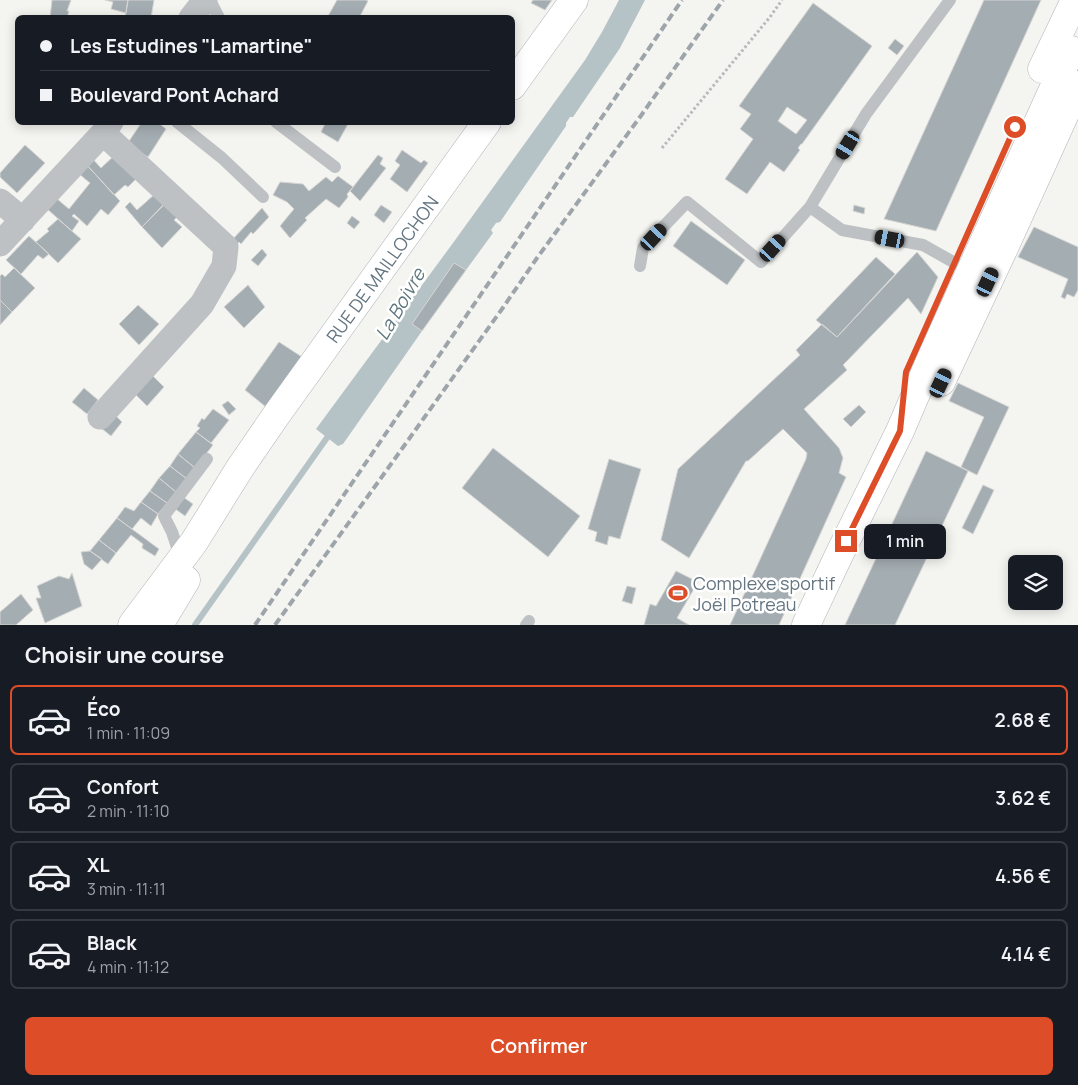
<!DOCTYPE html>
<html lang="fr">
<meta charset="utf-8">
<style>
:root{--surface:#171b24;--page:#242831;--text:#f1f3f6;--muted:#9ea1a6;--line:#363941;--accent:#dd4d27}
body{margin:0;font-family:Manrope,sans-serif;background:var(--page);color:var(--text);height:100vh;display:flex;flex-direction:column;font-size:19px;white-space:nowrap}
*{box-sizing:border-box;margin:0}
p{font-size:16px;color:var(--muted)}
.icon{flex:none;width:28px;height:28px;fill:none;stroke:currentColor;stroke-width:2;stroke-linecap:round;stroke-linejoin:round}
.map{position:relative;height:625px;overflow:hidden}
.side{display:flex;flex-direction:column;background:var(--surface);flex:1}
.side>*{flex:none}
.guide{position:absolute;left:15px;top:15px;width:500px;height:110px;border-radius:8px;box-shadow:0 2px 12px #0003;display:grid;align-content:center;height:110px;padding:0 25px;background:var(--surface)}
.controls{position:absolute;left:1008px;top:555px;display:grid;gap:10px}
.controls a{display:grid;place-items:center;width:55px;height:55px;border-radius:8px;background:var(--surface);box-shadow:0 2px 12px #0003;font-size:25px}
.end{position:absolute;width:22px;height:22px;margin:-11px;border:6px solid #dd4d27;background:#fff;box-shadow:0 0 0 2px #fff}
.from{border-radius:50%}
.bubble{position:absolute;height:35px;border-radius:8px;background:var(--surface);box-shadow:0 2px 12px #0003;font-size:16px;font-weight:600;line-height:35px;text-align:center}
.car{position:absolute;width:15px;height:30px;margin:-15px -8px;border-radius:6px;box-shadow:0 0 4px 1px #0007;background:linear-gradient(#222 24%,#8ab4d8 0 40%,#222 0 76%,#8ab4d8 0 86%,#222 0)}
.guide b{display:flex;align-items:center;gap:18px;height:48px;font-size:19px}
.guide b+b{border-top:1px solid var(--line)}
.guide i{width:12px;height:12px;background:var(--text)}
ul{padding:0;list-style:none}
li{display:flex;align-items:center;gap:15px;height:70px;margin:0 10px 8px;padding:0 15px;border:2px solid var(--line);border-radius:8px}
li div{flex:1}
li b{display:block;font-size:19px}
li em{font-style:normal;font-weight:600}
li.current{border-color:var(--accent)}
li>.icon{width:45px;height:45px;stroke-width:1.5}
h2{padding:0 25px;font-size:22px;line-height:60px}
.button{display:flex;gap:10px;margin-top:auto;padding:10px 25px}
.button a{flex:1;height:58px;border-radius:8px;background:var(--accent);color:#fff;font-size:20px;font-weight:600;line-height:58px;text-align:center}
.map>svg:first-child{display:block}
.water{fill:#b5c2c6}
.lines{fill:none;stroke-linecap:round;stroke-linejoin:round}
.stream{stroke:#b5c2c6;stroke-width:6}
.building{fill:#a4adb2;stroke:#d5d5d3;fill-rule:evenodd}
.secondary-casing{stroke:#afb5b9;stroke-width:29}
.path{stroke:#b7babc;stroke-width:3;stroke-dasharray:2.5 2.5;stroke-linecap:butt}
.lane{stroke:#bdc1c4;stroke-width:12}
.street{stroke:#bdc1c4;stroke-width:25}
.secondary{stroke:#fff;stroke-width:28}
.rail{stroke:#9ea5aa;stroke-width:4;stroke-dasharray:8 4;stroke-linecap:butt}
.route{stroke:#dd4d27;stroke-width:6}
.labels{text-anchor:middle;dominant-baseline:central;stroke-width:5;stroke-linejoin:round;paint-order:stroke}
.street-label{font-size:18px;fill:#647581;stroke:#fff}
.poi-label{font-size:18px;fill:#647581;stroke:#fff;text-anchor:start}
.water-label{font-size:19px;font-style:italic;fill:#5f777e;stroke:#fff}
</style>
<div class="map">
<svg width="1078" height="625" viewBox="0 0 1078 625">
<rect width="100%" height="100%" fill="#f4f4f0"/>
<path class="water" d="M619,0h26l-25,48 -47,69h-3l-4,6v3l-66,96 -4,1 -5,7 2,3 -27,37 -12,-7 -42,61 10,7 -79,113 -5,2 -22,-17 137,-186 132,-183 17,-28z"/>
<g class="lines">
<path class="stream" d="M195,625l136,-193"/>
</g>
<path class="building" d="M52,0h19l-4,11h2l-2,7h-17z
M105,0h23l-2,13 -15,-4 2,-7z
M128,0h26l-3,18h-26z
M337,0h29l2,1 -9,17h-32z
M533,0h19l-7,10 -14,-7z
M984,0h57l-105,231 -52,-12z
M813,3l59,43 -70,98h-1l-3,4 2,2 -16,22 -14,-10 -23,32 -22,-15 28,-40 -13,-10 11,-15 -12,-8zM787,107l20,13 -11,14 -18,-13z
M895,39l9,7 -7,9 -9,-7z
M142,122h15l9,7 -18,28 -21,-13z
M326,122h23l-11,20 -17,-10z
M25,145l20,18 -28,30 -17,-16v-4z
M402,150l19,13 3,-3 4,3 -21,29 -17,-13 10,-14 -5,-4z
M117,153l22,23 -11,11 -3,-2 -11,10 -29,-32 6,-6 10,11z
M378,155l5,3 -3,6 6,4 -26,33 -10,-10z
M85,163l35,38 -12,14 -7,-6 -14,17 -13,-12 -2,2 7,5 -7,10 -26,-23 10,-10 13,11 21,-26 -12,-10z
M338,176l15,11 -6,7 1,3 -9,11 -13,-9 -21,19 2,2 -17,18 -10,-12 14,-17 -7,-7 -14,-7 7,-13 23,2 6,7 17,-14 6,5z
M156,193l10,9 -24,25 -17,-20 5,-5 7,8z
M168,201l13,12 -7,7 8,7 -20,21 -20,-21z
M381,205l11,7 -8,11 -10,-8z
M854,205l11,3 -1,6 -11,-3z
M262,208l7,9 -16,17 -2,-2 -10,12 -2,-2 -3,3 -5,-4z
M352,216l8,6 -6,7 -7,-6z
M58,219l23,20 -23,24 -22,-21 13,-11 -2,-2z
M691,221l54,39 -18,25 -54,-39z
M1034,227l44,20v43l-4,7 -7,-3 -2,5 -4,-2 7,-18 -50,-22z
M29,236l20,18 -6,5 -5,-4 -17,19 -15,-14z
M262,249l5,6 -9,11 -7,-6z
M917,252l21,25 -17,37 -13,-16 -65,67 4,5 -43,39 35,39 4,10 -4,15 7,4 -67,148h-49l76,-166 1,-6 -24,-24 -35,32h-2l-57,97 -28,-18 17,-71 122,-114 -4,-5 26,-26 15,13z
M876,257l19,17 -58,63 -21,-17z
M454,263l12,7 -44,61 -10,-7z
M14,268l21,20 -23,24 -12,-12v-24l2,-2 3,3z
M248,285l17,22 -21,21 -20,-21z
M0,300l12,12 -12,13z
M138,305l21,19 -20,21 -20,-21z
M279,342l23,15 -36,50 -21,-17z
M151,374l13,13 -17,19 -13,-13z
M958,383l51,24 -32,68 -16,-8 23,-50 -35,-16z
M84,388l14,12 -11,14 -15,-12z
M228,401l8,8 -7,6 -7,-10z
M859,405l7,7 -15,15 -8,-8z
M213,409l16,11 -18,23 -15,-11 4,-4 -3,-2 5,-8 2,2z
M114,414l8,8 -11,14 -10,-8z
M196,432l17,13 -18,23 -17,-14z
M493,448l87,68 -32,41 -86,-69z
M926,451l42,20 -73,154h-50z
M178,454l17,14 -8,11 -17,-13z
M609,459l32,10 -21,70 -11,-3 -2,9 -12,-4 2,-9 -9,-3z
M170,466l17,13 -11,13 -17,-14z
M159,478l17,14 -9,11 -17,-12z
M983,485l11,5 -21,44 -11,-6z
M150,491l17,12 -9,11 -17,-12z
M183,497l10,7 -8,12 -11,-8z
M141,502l17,12 -7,12 -10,-8 -9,11 -15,-11 8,-11 9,4z
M117,518l42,31 -4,7 -13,-8 1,-4 -12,-9 -15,18 -17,-13z
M99,540l17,13 -8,11 -18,-13z
M90,551l12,8 -10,11 -8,-6 -3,-12z
M676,571l22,11 -21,36 12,7h-45l6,-21 6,2z
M72,573l10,33 -37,17 -9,-25h5l-4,-12 22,-10 10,3z
M627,586l9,2 -4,16 -10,-3z
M21,594l12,16 -17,15h-16v-13z"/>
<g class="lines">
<g class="secondary-casing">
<path id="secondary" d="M1042,69l33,-69
M512,86l62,-86
M941,382l63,-134 74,-163
M132,625l62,-83 46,-74 37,-54 210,-292
M159,625l27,-45
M806,625l32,-68 62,-126 33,-77 138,-304"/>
</g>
<path class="path" d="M662,148l108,-131 12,-17"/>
<path class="lane" d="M210,0l9,18
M177,122l45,36 41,39
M276,122l59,45
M810,207l32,23 81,15 32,18
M640,266l3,-18 44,-46 74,60 49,-55 56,-93 84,-114
M181,559l-9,-27 -8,-16 43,-57
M526,625l3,-4"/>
<path class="street" d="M191,18l14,-18
M0,201l23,19
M0,244l103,-111 8,-11
M100,417l102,-113 22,-38 2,-19 -123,-114"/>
<use href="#secondary" class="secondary"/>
<path class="rail" d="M255,625l427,-625
M275,625l106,-147 121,-169 35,-51 103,-141 83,-117"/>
</g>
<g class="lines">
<path class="route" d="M846,541l54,-110 6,-59 109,-245"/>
</g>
<defs>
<g id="stadium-bare" transform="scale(1.5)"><path d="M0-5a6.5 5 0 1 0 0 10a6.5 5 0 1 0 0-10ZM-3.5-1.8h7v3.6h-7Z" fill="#dd4d27" stroke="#fff" stroke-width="2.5" paint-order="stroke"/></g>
</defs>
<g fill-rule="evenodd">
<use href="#stadium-bare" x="678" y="593"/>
</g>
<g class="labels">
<g class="street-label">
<text transform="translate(382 269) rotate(-54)">RUE DE MAILLOCHON</text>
</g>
<g class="poi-label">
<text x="693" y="583">Complexe sportif<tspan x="693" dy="21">Joël Potreau</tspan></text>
</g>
<g class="water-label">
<text transform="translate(400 304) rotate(-60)">La Boivre</text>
</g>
</g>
</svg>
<div class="controls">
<a><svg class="icon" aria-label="layers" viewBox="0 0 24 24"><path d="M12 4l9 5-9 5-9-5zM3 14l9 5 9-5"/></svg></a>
</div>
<i class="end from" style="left:1015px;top:127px"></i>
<i class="end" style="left:846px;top:541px"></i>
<div class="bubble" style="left:864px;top:524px;width:82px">1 min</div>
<i class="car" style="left:848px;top:145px;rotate:211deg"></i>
<i class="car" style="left:654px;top:237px;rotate:43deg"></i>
<i class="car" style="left:890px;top:239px;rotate:281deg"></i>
<i class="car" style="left:773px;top:248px;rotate:42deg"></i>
<i class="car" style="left:988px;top:282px;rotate:25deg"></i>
<i class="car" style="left:941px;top:383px;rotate:25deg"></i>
<div class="guide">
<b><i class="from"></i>Les Estudines &quot;Lamartine&quot;</b>
<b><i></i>Boulevard Pont Achard</b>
</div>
</div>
<section class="side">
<h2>Choisir une course</h2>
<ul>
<li class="current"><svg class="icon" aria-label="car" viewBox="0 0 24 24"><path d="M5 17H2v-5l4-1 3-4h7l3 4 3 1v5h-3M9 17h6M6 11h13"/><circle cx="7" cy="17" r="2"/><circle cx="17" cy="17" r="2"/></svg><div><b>Éco</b><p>1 min · 11:09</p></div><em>2.68 €</em></li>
<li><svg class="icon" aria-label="car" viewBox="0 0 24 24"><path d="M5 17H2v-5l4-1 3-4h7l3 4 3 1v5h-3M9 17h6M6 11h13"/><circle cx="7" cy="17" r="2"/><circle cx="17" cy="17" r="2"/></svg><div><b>Confort</b><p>2 min · 11:10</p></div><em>3.62 €</em></li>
<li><svg class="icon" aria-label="car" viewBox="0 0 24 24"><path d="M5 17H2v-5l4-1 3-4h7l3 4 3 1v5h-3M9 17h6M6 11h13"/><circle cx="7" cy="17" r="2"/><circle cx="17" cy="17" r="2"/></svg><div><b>XL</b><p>3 min · 11:11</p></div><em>4.56 €</em></li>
<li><svg class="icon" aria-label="car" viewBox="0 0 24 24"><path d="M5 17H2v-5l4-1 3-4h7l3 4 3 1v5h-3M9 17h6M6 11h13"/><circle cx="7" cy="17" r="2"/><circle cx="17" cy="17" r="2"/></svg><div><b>Black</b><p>4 min · 11:12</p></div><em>4.14 €</em></li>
</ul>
<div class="button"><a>Confirmer</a></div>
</section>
